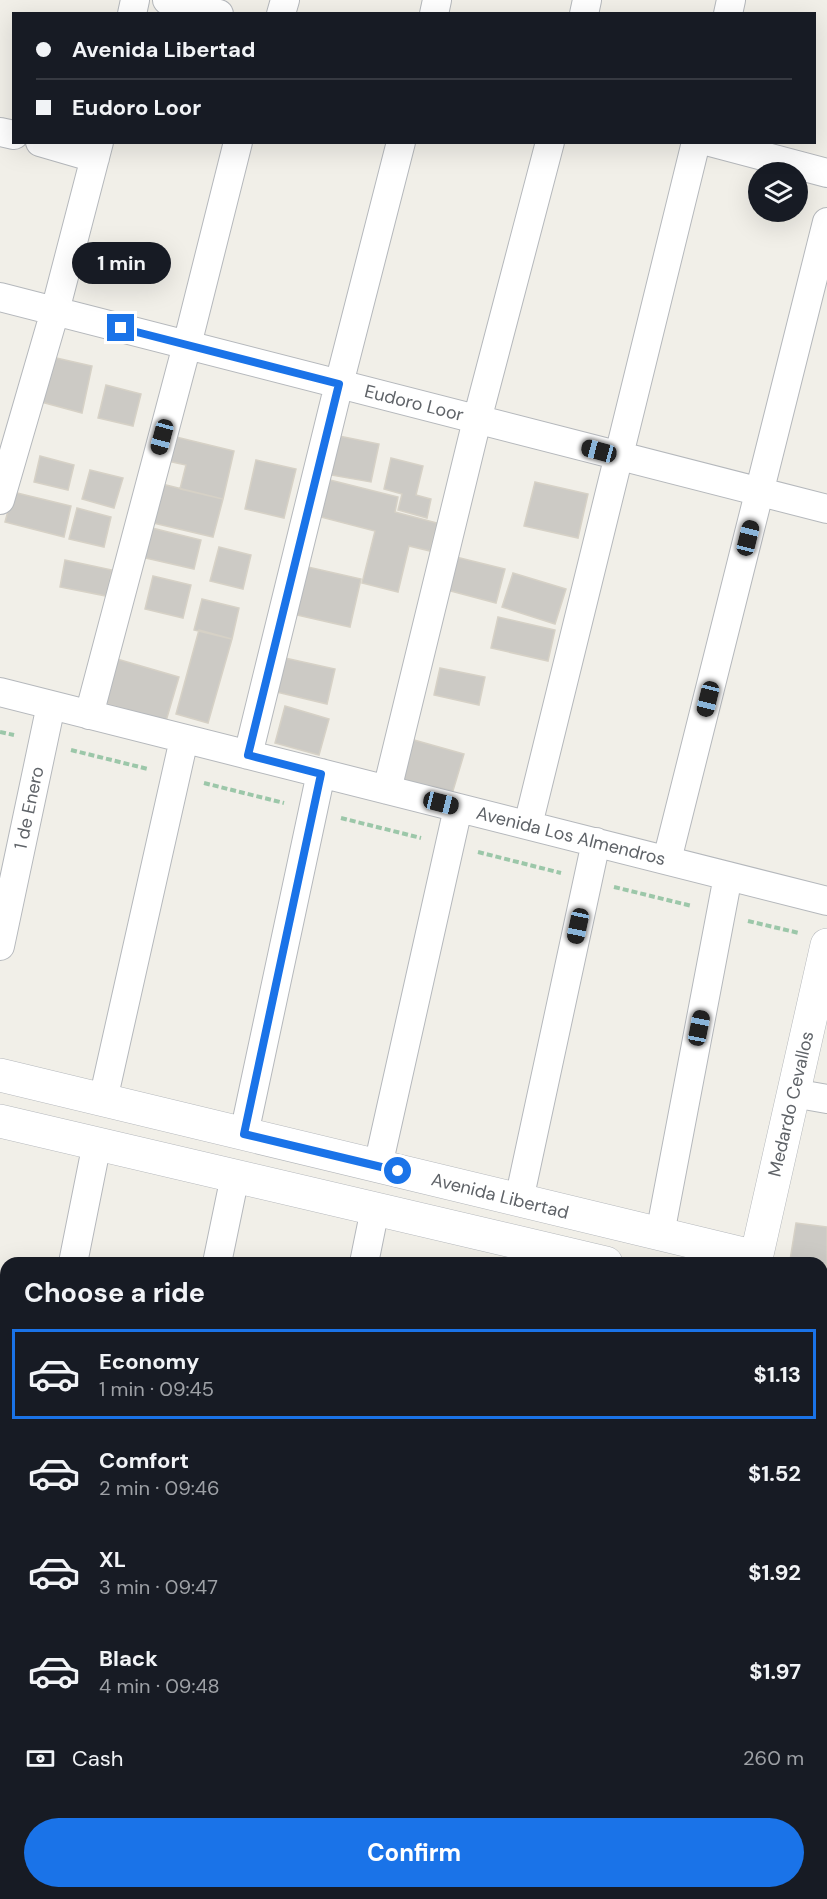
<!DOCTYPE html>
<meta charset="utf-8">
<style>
:root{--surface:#171b24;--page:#242831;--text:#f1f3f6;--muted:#9ea1a6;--line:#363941;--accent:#1a73e8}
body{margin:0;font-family:"DM Sans",sans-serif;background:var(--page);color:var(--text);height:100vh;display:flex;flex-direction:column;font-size:22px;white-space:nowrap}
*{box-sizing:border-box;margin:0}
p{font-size:20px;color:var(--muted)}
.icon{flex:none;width:33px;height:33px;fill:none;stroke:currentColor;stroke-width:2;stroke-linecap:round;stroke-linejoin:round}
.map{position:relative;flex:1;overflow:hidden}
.side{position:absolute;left:0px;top:1257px;width:828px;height:642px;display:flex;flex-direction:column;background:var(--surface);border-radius:18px 18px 0 0;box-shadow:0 6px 24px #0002}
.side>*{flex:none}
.top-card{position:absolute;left:12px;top:12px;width:804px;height:132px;border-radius:0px;box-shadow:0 6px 24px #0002;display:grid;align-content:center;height:132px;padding:0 24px;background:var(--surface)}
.controls{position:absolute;left:748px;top:162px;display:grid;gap:12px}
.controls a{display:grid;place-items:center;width:60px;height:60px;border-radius:50%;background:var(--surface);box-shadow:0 6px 24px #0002;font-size:30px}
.end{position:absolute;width:27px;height:27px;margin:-14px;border:8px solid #1a73e8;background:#fff;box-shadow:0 0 0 3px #fff}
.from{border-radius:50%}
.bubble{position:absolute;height:42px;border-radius:21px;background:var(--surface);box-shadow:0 6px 24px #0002;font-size:20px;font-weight:700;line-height:42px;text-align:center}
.car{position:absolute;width:18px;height:36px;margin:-18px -9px;border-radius:8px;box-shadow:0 0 4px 2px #0007;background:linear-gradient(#222 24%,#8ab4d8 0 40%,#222 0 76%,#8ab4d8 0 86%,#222 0)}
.top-card b{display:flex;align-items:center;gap:21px;height:57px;font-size:22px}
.top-card b+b{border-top:2px solid var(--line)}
.top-card i{width:15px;height:15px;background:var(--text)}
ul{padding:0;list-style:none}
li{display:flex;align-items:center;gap:18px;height:90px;margin:0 12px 9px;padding:0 12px;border:3px solid transparent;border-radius:0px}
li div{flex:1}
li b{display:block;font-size:22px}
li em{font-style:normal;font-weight:700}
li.on{border-color:var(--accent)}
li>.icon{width:54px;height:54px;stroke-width:1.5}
h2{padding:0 24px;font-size:27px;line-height:72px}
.pay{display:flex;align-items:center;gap:15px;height:66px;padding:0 24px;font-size:22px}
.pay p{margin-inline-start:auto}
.cta{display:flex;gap:12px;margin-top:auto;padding:12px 24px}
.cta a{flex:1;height:69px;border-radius:36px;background:var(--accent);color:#fff;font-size:24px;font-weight:700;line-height:69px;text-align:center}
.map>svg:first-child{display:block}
.building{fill:#cccac5;stroke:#d6d1c6;stroke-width:1.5}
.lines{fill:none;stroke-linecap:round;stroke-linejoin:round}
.minor-casing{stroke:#b5b8bc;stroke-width:30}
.tertiary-casing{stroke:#b5b8bc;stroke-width:34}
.path{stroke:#9cc7a9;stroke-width:4;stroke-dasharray:6 3;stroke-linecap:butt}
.minor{stroke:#fff;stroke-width:28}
.tertiary{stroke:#fff;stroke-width:33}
.route{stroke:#1a73e8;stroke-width:8}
.labels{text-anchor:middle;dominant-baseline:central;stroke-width:5;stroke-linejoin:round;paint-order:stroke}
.street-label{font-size:18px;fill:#5f6368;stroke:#fff}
</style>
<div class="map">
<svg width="827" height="1899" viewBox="0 0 827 1899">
<rect width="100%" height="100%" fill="#f1efe8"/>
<path class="building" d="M52,357l40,9 -10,47 -41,-11z
M106,385l35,9 -8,32 -35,-8z
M172,436l62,15 -11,48 -43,-10 6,-24 -19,-4z
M339,436l40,8 -8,38 -40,-7z
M40,456l34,9 -6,25 -34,-8z
M391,458l32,8 -7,29 15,4 -4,19 -29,-8 4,-16 -18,-5z
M256,460l40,9 -12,49 -39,-9z
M90,470l33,8 -9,30 -32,-9z
M326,479l72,18 -3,15 42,11 -7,28 -21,-5 -11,46 -36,-9 13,-52 -58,-15z
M535,482l53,12 -10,44 -54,-12z
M162,484l61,15 -10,38 -60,-14z
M13,492l58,14 -7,31 -59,-15z
M77,508l34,9 -7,30 -35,-8z
M148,527l53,13 -7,29 -53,-12z
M219,547l32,8 -8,34 -33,-8z
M452,556l53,13 -9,34 -53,-14z
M65,560l47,10 -6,26 -46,-9z
M299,565l62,14 -11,48 -62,-14z
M513,573l53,16 -11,35 -53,-17z
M153,576l38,9 -8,33 -38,-9z
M202,599l37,9 -7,31 -38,-9z
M498,617l57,13 -7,31 -57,-13z
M199,630l33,9 -24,84 -32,-9z
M276,656l59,13 -8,35 -59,-14z
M117,659l62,18 -13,44 -62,-18z
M440,668l45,9 -6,28 -45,-10z
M285,706l44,13 -10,36 -44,-12z
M407,738l57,16 -12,40 -56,-17z
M796,1223l31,4v38l-37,-5z
M822,1264l5,1v50h-5z
M588,1893h2l27,6h-31z"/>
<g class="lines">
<g class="minor-casing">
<path id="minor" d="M167,0l52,14
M132,14l3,-14
M281,14l4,-14
M434,14l3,-14
M584,14l3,-14
M728,14l3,-14
M0,132l14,3
M40,142l55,16
M710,142l117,31
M0,297l827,212
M0,500l55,-189 44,-169
M0,692l827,209
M89,715l98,-370 51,-203
M248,755l91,-371 62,-242
M387,790l90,-370 73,-278
M528,825l168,-683
M667,860l160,-638
M0,946l51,-241
M793,1093l34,6
M103,1100l81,-361
M244,1134l77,-361
M378,1166l80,-358
M519,1200l77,-358
M660,1234l68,-358
M73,1263l24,-120
M217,1263l18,-87
M364,1263l11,-54
M822,1492l5,-1
M0,1554l6,2
M0,1626l6,-30
M822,1754l5,1
M822,1829l5,-25
M0,1864h6
M294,1893l62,6
M88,1899l1,-6
M268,1899l1,-6
M380,1899l2,-6
M522,1899l2,-6
M669,1899l1,-6
M808,1899l1,-6"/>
</g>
<g class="tertiary-casing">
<path id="tertiary" d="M0,1075l756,182
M0,1121l606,142
M755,1263l72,-318
M822,1612l5,11"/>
</g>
<path class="path" d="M0,732l14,3
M71,750l77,19
M204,783l80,20
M341,818l80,20
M478,852l83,21
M614,887l78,19
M748,921l51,12"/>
<use href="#minor" class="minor"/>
<use href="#tertiary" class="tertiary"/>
</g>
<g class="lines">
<path class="route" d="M121,328l218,56 -91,371 73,19 -77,360 154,37"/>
</g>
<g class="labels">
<g class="street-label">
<text transform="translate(414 403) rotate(14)">Eudoro Loor</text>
<text transform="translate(29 808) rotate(-78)">1 de Enero</text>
<text transform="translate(571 836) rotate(14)">Avenida Los Almendros</text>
<text transform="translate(791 1104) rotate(-77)">Medardo Cevallos</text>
<text transform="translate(500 1196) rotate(14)">Avenida Libertad</text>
</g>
</g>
</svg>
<div class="controls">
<a><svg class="icon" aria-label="layers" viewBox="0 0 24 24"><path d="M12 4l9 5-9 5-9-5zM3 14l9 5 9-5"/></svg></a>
</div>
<i class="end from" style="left:398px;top:1171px"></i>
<i class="end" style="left:121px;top:328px"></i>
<div class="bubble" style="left:72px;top:242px;width:99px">1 min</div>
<i class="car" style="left:162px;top:437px;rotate:195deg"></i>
<i class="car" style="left:599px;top:451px;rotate:285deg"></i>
<i class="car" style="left:748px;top:538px;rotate:14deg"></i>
<i class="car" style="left:708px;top:699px;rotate:194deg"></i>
<i class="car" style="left:441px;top:803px;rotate:104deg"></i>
<i class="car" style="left:578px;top:926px;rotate:192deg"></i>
<i class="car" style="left:699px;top:1028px;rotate:11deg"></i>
<div class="top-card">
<b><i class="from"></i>Avenida Libertad</b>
<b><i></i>Eudoro Loor</b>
</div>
<section class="side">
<h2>Choose a ride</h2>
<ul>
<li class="on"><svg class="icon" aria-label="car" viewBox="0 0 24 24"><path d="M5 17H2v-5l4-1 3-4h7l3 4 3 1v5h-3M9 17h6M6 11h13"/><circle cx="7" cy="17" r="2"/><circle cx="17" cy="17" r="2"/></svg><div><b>Economy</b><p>1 min · 09:45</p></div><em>$1.13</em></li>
<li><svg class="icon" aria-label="car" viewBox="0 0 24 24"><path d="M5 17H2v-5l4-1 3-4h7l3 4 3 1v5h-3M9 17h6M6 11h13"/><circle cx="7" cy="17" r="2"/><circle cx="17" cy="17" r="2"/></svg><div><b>Comfort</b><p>2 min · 09:46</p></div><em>$1.52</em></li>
<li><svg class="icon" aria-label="car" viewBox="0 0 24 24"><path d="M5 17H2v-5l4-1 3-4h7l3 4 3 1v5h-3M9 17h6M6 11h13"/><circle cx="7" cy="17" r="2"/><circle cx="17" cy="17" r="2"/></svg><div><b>XL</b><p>3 min · 09:47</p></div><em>$1.92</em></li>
<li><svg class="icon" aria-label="car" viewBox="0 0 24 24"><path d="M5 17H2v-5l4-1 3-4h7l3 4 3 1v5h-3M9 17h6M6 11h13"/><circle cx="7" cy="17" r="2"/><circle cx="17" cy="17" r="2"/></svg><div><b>Black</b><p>4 min · 09:48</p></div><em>$1.97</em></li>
</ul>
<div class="pay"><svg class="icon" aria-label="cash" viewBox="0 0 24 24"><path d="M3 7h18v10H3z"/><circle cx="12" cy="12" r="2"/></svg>Cash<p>260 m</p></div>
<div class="cta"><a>Confirm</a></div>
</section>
</div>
